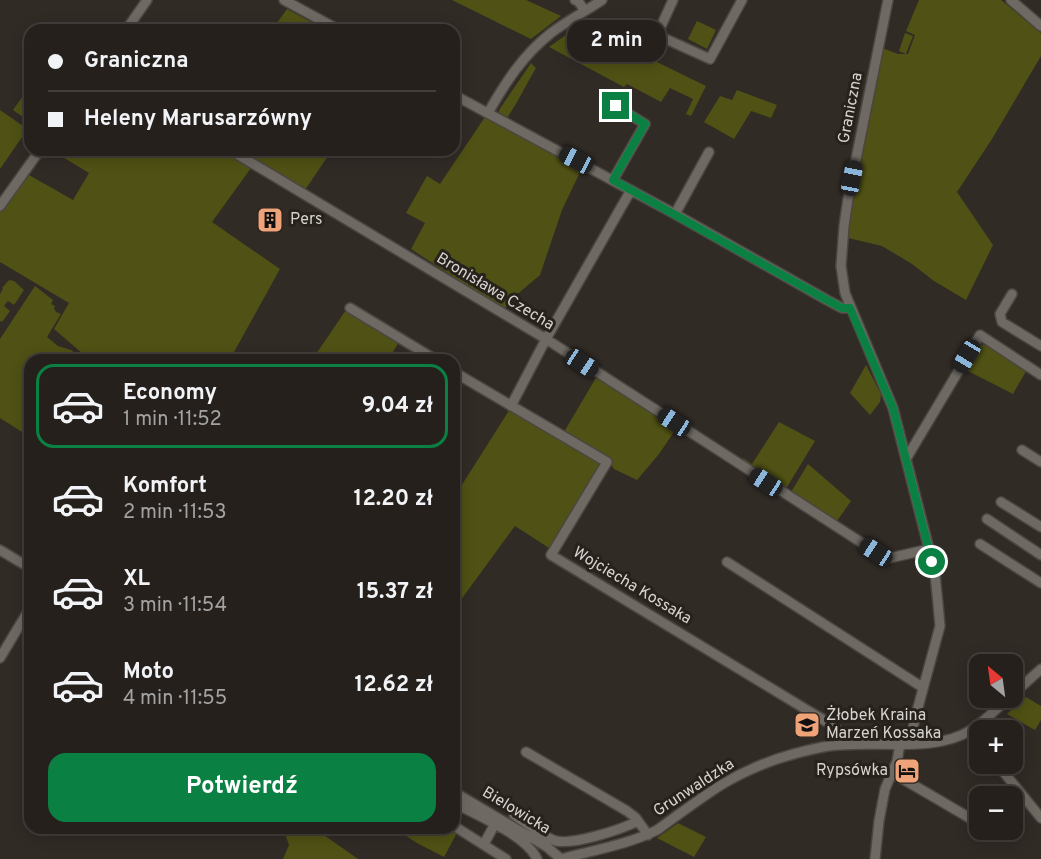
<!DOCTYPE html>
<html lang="pl">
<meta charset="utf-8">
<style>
:root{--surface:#25201c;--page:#2d2825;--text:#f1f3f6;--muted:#a3a3a3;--line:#423e3b;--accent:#0b8043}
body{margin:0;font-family:Overpass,sans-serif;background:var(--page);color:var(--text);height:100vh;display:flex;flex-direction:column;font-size:22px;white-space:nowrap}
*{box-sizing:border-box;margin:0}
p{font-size:20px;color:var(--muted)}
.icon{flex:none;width:33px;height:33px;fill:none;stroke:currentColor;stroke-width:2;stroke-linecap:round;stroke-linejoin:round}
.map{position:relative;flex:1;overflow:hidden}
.sheet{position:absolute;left:24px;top:354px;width:436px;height:480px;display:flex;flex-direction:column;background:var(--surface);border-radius:18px;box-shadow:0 3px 15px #0003,0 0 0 2px var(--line)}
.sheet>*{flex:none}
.banner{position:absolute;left:24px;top:24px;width:436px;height:132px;border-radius:18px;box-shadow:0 3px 15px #0003,0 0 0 2px var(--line);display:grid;align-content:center;height:132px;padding:0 24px;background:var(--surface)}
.needle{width:39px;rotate:331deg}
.controls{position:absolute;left:969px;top:654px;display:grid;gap:12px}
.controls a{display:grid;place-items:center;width:54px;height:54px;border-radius:12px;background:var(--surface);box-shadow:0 3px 15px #0003,0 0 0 2px var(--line);font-size:30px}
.end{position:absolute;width:27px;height:27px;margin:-14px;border:8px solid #0b8043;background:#fff;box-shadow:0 0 0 3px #fff}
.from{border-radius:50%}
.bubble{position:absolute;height:42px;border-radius:18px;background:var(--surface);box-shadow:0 3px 15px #0003,0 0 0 2px var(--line);font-size:20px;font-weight:700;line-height:42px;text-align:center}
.car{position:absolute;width:18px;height:36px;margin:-18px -9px;border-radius:8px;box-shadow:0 0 4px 2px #0007;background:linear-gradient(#222 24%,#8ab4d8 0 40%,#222 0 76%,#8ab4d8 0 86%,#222 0)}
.banner b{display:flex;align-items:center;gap:21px;height:57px;font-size:22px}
.banner b+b{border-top:2px solid var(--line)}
.banner i{width:15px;height:15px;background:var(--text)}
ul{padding:10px 0 0;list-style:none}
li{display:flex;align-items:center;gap:18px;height:84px;margin:0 12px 9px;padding:0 12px;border:3px solid transparent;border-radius:18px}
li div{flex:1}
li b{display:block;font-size:22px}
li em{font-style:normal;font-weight:700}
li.current{border-color:var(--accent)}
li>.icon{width:54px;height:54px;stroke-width:1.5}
.primary-button{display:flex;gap:12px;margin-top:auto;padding:12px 24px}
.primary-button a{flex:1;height:69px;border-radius:18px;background:var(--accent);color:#fff;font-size:24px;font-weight:700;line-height:69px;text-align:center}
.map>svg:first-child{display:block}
.green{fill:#505114}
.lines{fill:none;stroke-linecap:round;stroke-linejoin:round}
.minor-casing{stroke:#4a4641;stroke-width:12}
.minor{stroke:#6f6963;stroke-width:9}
.route{stroke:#0b8043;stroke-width:8}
.labels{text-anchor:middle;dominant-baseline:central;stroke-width:6;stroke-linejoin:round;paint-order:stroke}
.street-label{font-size:16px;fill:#d7d4d0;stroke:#27221c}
.poi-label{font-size:16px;fill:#d7d4d0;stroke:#27221c;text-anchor:start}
</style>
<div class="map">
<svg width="1041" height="859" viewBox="0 0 1041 859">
<rect width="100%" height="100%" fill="#312b26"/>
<path class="green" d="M452,0h74l35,16 -30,23z
M919,0h82l40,33v23l-49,83 -35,53 36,53 -27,55 -32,-19 -22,-17 -30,-18 -34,-8 9,-70 25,-120 16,6h8l-7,-3 6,-18 8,3 -7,18h2l7,-19 -9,-4z
M287,9l39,21h1h-55z
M697,21l19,9 -9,19 -19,-10z
M581,25l125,61 -15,30 -5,-2 7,-15 -23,-11 -9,14 -34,-18 -3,3 -75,-40 25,-18h7z
M531,63l5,5c-10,17 -18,34 -29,50l-8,-5v-3z
M30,86v36l-17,-12z
M737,90l40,15 -6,13 -20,-7 -17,28 -30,-17 16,-26 12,4z
M0,110l26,18 1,2 -27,39z
M485,117l97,51 -20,42 -22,65 -26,22 -10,13 -93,-61 14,-26 -19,-10 21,-37 13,8z
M51,150h168l32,18 -39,54 68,47 -46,83 11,8h-155l-36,-31 15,-26 -69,-41v-51l29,-36 44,25 16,-27z
M238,150h94l-27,40z
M9,280l5,1 10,9 -10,15 -6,-4 -4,5 6,5 -8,11 -2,-1v-27l3,-5 -1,-1z
M35,286l18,14 -2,4 4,2 -1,2 2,4 5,2 -14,23 11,9 13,4 14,10h-55v77l-30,-19v-79z
M346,310l53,32 -11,18h-76z
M984,344h6l38,24 -15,26 -49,-25 13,-23z
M866,365l15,29 -1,8 -10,13 -20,-22z
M597,376l79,53 -17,25 -22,26 -23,-11 -4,-6 -46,-31z
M510,409l90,55 -51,84 -34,-22 -55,75 -6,-3v-108l4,1z
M779,422l36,19 -28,46 -5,1 -38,-23 -1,-7 9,6z
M808,464l43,37 -14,20 -46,-29z
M1026,697l15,9v14l-6,10 -28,-16z
M678,823l28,14 -12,20 -37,-19z
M283,828h31l44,31h-75l6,-14z
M394,828h59l5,3 -14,26 -27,-14z"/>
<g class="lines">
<g class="minor-casing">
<path id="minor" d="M284,0l55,30
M575,0l3,1 7,10
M673,0l-16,35 53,24 32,-59
M888,0l-40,199 -4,27 -3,40 4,27 48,115 36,141 6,25 3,30 2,22 -26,96 -2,21
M1011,0l30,26
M126,30l21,-30
M454,95l221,119 152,86 15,8h8
M488,113c17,-30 35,-58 63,-80 16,-12 35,-22 51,-33
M230,150l316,189 330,213 14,6 39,-9
M613,180l32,-56 -29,-18
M0,206l40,-56
M675,214l34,-62
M1012,294l-12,20 2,8 39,24
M350,308l86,52
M454,372l153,90 -56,93 251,152c14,9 42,22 46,37
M511,406l35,-67 85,-149
M1022,450l19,12
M906,459l74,-124 61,40
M1001,502l40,25
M987,519l54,36
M980,544l61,39
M0,550l30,18
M727,562l195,125
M0,658l30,-50
M1012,695l29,-26
M971,730l9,12
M526,752l101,59 9,7 12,17
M997,764l44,54
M891,772l89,52
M454,792l93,55 14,12
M454,803c23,12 73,33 83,56
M514,815c12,8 25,19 39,25 17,7 69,-11 85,-19
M454,826l52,33
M484,844l13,-24
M561,859c32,-9 66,-14 96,-29 21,-15 42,-31 64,-45 31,-19 66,-31 102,-38 45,-9 109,8 148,-17 13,-8 26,-22 38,-32
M875,859l4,-38 6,-32 12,-28 3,-17"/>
</g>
<use href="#minor" class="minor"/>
</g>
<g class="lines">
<path class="route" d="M616,106l29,18 -32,56 214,120 15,8h8l43,100 39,154"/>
</g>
<defs>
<g id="building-square" transform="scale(1.35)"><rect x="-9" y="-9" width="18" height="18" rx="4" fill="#efa378" stroke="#27221c"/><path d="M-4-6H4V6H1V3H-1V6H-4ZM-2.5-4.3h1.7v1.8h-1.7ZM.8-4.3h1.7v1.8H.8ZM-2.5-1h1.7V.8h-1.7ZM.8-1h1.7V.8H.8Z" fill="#111"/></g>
<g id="school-square" transform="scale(1.35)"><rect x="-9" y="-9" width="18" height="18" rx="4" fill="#efa378" stroke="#27221c"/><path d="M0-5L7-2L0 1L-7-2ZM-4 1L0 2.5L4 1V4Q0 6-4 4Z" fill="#111"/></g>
<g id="hotel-square" transform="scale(1.35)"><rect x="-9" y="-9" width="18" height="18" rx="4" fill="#efa378" stroke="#27221c"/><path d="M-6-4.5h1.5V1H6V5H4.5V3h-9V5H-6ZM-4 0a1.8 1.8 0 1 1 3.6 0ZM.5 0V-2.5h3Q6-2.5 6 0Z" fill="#111"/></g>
</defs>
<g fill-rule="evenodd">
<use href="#building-square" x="270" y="220"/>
<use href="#school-square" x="807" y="725"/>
<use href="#hotel-square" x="907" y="771"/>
</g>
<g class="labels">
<g class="street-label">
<text transform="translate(851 108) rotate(-79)">Graniczna</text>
<text transform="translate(495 292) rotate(31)">Bronisława Czecha</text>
<text transform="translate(632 586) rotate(31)">Wojciecha Kossaka</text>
<text transform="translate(694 788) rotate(-33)">Grunwaldzka</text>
<text transform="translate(516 811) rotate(31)">Bielowicka</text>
</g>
<g class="poi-label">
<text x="290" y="220">Pers</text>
<text x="826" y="716">Żłobek Kraina<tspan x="826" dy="18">Marzeń Kossaka</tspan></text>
<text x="888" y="771" text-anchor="end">Rypsówka</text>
</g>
</g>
</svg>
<div class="controls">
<a><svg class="needle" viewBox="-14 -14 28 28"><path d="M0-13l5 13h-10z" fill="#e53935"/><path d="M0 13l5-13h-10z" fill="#a3a3a3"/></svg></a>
<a>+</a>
<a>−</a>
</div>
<i class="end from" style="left:932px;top:562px"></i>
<i class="end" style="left:616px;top:106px"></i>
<div class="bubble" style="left:567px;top:20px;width:99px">2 min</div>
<i class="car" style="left:576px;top:160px;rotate:298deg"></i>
<i class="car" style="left:852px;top:178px;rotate:11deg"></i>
<i class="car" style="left:967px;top:356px;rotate:211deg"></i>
<i class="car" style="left:582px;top:363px;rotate:123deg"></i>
<i class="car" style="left:674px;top:422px;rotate:303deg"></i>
<i class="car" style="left:766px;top:482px;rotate:303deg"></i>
<i class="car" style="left:876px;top:552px;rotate:303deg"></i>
<div class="banner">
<b><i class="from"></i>Graniczna</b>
<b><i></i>Heleny Marusarzówny</b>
</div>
<section class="sheet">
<ul>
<li class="current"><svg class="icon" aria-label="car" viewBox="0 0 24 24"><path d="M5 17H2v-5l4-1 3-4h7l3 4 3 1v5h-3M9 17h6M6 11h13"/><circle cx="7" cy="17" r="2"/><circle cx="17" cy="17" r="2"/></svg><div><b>Economy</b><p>1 min · 11:52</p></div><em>9.04 zł</em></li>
<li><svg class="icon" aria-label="car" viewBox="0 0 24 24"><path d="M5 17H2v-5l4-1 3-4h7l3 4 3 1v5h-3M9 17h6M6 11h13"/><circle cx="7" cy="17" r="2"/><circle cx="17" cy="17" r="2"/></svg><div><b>Komfort</b><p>2 min · 11:53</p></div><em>12.20 zł</em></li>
<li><svg class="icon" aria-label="car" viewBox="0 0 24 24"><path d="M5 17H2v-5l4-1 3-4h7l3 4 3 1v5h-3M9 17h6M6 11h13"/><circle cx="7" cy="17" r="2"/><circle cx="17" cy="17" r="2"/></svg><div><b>XL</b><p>3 min · 11:54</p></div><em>15.37 zł</em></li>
<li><svg class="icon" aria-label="car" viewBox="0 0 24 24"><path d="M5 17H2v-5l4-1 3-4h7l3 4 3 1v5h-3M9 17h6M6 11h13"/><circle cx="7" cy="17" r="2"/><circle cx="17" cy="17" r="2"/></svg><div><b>Moto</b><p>4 min · 11:55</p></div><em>12.62 zł</em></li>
</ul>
<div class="primary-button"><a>Potwierdź</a></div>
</section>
</div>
